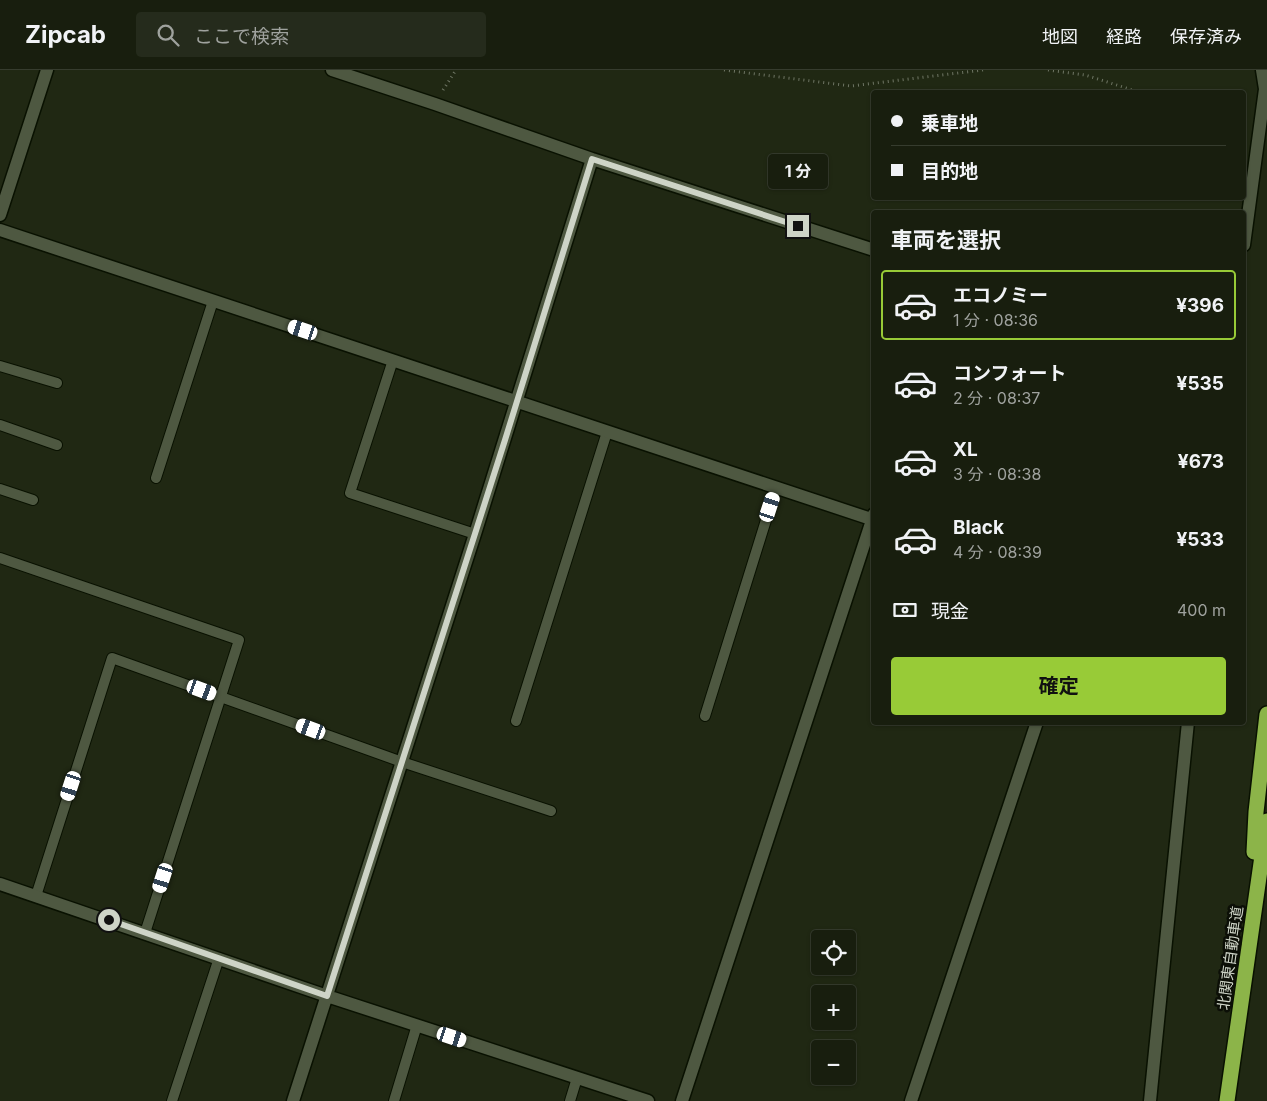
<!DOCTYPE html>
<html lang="ja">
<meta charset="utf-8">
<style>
:root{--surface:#181e0e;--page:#252b1c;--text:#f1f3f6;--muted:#9fa29e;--line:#363c2e;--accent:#98cb37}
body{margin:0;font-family:Inter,"Noto Sans JP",sans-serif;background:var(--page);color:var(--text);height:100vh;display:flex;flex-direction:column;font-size:19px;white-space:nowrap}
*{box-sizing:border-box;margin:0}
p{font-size:16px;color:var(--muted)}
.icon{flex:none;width:28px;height:28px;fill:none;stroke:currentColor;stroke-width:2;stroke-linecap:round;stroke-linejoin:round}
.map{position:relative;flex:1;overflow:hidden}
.panel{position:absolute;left:871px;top:140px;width:375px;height:515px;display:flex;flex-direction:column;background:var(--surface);border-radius:5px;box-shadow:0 1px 4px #0004,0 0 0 1px var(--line)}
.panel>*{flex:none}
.top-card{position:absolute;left:871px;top:20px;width:375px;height:110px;border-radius:5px;box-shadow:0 1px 4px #0004,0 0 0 1px var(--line);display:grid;align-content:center;height:110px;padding:0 20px;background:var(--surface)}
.tools{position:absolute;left:811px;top:860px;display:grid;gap:10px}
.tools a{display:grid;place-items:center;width:45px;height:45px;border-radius:5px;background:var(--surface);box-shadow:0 1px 4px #0004,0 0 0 1px var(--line);font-size:25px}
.end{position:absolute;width:22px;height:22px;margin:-11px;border:6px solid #ced4c7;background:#111;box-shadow:0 0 0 2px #111}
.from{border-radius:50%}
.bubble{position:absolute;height:35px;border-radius:5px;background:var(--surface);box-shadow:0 1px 4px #0004,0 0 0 1px var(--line);font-size:16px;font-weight:700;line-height:35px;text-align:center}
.car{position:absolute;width:15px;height:30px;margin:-15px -8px;border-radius:6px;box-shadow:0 0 4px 1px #0007;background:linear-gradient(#fff 24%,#345 0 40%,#fff 0 76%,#345 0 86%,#fff 0)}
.top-card b{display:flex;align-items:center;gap:18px;height:48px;font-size:19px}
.top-card b+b{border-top:1px solid var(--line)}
.top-card i{width:12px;height:12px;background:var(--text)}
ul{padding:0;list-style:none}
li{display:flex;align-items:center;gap:15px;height:70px;margin:0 10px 8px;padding:0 10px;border:2px solid transparent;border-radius:5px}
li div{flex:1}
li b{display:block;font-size:19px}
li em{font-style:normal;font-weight:700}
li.current{border-color:var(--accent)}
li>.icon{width:45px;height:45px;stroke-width:1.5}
h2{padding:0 20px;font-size:22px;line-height:60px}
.pay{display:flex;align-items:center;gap:12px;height:55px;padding:0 20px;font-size:19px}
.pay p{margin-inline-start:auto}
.primary-button{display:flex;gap:10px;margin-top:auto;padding:10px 20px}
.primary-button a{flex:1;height:58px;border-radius:5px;background:var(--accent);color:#111;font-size:20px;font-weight:700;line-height:58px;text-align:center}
header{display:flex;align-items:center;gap:30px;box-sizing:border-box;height:70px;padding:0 25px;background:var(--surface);border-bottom:1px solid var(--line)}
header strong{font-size:24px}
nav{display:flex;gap:28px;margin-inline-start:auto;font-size:18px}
.search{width:350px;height:45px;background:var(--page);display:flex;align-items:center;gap:12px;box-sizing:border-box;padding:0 18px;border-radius:5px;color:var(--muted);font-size:19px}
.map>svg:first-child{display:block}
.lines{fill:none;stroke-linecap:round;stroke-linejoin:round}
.service-casing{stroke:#091101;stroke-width:12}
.minor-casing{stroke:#091101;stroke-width:15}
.tertiary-casing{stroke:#091101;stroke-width:15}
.motorway-casing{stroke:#091101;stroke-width:18}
.path{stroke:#6f7665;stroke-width:3;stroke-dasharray:1 4;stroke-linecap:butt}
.service{stroke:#4e5841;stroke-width:10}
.minor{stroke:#4e5841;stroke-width:12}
.tertiary{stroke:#4e5841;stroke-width:12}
.motorway{stroke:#8cb449;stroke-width:15}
.route{stroke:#ced4c7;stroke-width:6}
.labels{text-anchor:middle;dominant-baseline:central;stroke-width:5;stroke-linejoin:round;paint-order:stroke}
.street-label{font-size:15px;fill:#ced4c7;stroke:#0c0f07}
</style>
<header>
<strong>Zipcab</strong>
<div class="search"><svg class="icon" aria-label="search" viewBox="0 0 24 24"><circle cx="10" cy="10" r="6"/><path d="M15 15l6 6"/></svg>ここで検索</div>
<nav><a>地図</a><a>経路</a><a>保存済み</a></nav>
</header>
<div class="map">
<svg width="1267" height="1031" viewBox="0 0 1267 1031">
<rect width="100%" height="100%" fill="#202813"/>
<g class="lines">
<g class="service-casing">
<path id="service" d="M393,290l-43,133 125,41
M0,296l57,17
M0,355l57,20
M156,408l57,-177
M0,419l33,11
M0,488l239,82 -94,293
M705,646l71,-228
M516,651l91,-289
M36,826l76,-238 290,104 149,49
M172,1031l47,-143
M394,1031l23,-76
M570,1031l7,-23"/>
</g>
<g class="minor-casing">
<path id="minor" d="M332,0l103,34 157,55 282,91
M0,145l47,-145
M0,160l874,290
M0,814l327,112 321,105
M293,1031l182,-567 117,-375
M682,1031l192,-587
M911,1031l126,-379"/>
</g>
<g class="tertiary-casing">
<path id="tertiary" d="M1244,175l21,-156 -3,-19
M1150,1031l38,-379"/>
</g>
<g class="motorway-casing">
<path id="motorway" d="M1254,782l2,-40 11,-98
M1227,1031l40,-280"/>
</g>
<path class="path" d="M724,0l127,16 132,-16
M1048,0l37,5 54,17
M443,20l13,-20"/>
<use href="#service" class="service"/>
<use href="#minor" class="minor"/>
<use href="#tertiary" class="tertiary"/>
<use href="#motorway" class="motorway"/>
</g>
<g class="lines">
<path class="route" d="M109,850l218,76 178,-556 87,-281 206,67"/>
</g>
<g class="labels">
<g class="street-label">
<text transform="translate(1230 888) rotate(-82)">北関東自動車道</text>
</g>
</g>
</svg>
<div class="tools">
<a><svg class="icon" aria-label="locate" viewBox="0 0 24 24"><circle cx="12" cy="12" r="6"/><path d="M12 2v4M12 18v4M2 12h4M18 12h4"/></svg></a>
<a>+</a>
<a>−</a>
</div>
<i class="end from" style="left:109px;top:850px"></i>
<i class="end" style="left:798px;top:156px"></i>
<div class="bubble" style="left:768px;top:84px;width:60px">1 分</div>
<i class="car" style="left:303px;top:260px;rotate:288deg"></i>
<i class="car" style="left:770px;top:437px;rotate:18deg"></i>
<i class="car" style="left:202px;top:620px;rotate:110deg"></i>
<i class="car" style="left:311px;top:659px;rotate:290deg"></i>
<i class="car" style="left:71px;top:716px;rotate:198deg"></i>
<i class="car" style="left:163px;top:808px;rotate:198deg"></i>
<i class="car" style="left:452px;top:967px;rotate:108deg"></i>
<div class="top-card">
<b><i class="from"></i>乗車地</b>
<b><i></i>目的地</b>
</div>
<section class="panel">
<h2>車両を選択</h2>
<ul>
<li class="current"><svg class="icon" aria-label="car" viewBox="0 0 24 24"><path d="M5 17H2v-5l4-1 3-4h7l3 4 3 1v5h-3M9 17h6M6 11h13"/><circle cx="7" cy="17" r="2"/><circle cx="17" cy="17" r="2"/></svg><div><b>エコノミー</b><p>1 分 · 08:36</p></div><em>¥396</em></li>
<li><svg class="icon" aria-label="car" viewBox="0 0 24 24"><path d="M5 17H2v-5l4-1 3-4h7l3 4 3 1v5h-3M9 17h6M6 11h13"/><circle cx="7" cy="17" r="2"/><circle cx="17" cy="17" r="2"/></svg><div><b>コンフォート</b><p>2 分 · 08:37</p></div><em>¥535</em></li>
<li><svg class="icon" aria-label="car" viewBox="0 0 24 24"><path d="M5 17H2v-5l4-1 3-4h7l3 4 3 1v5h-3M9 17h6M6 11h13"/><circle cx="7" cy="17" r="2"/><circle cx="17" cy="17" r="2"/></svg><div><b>XL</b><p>3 分 · 08:38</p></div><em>¥673</em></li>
<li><svg class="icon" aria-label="car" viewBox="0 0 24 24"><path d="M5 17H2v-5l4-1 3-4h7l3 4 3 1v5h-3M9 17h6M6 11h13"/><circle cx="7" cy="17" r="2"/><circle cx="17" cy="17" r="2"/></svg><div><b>Black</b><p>4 分 · 08:39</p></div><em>¥533</em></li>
</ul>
<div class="pay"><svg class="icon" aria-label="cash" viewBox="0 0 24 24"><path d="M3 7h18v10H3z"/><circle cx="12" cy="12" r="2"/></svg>現金<p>400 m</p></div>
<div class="primary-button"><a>確定</a></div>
</section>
</div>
